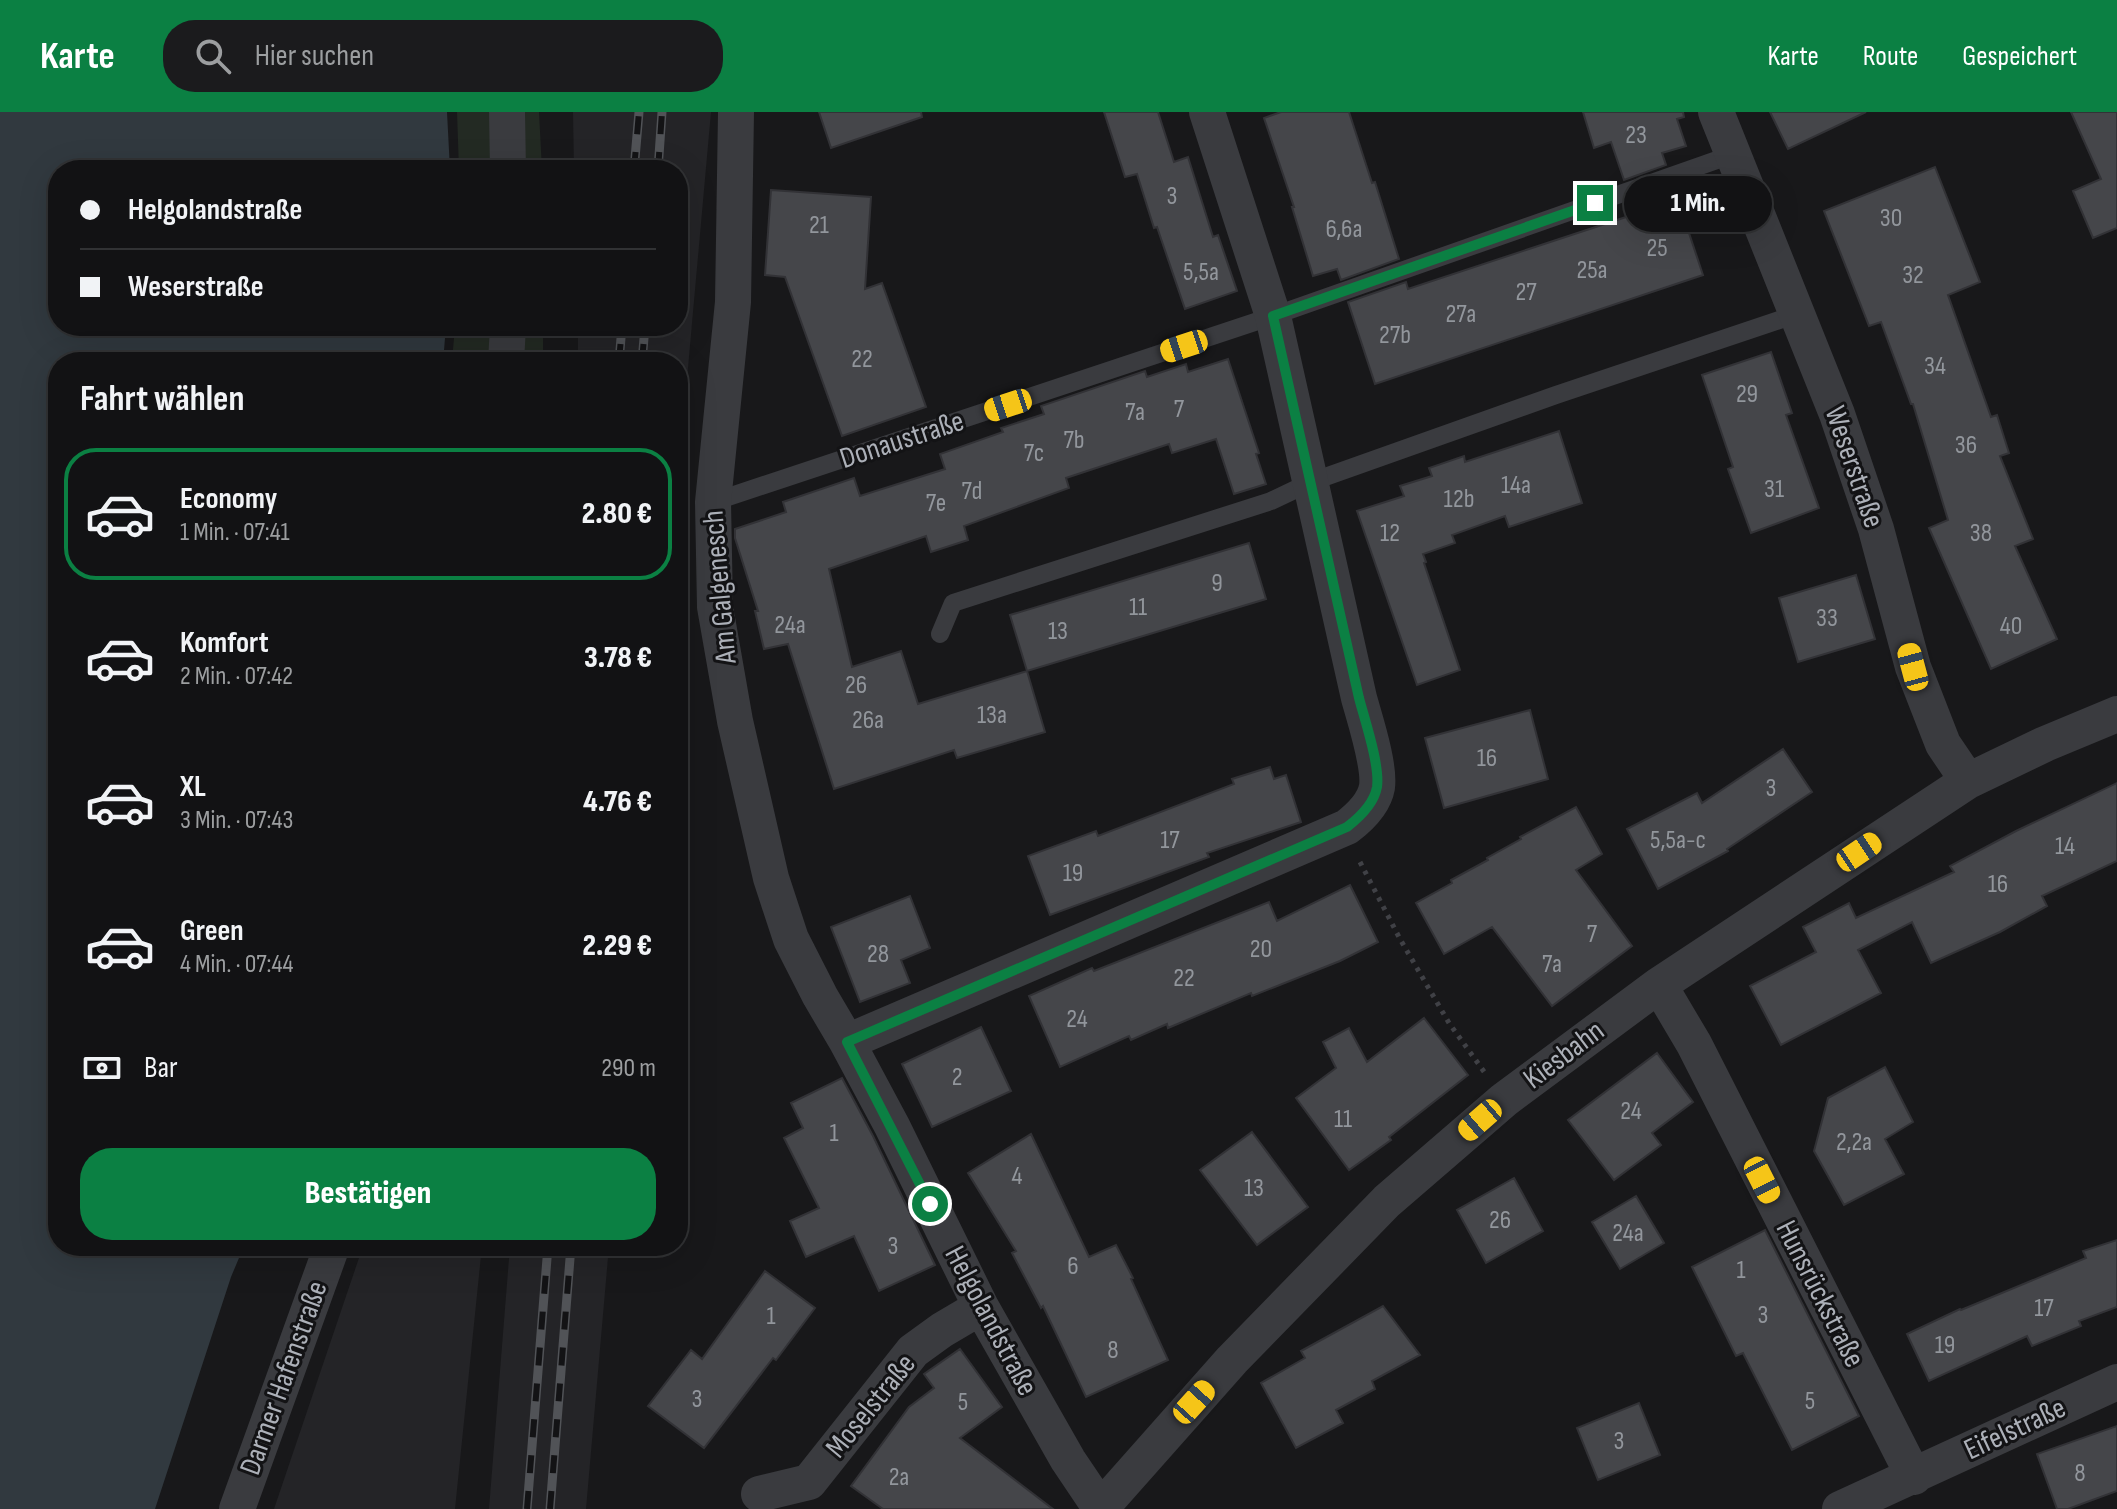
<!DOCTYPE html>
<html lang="de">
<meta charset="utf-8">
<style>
:root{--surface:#121214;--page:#1b1b1d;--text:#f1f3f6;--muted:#9c9ea0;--line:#313234;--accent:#0b8043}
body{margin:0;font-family:"Sofia Sans Condensed",sans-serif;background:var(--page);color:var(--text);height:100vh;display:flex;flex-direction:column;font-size:30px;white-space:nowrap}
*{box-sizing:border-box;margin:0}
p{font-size:26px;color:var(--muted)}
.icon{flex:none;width:44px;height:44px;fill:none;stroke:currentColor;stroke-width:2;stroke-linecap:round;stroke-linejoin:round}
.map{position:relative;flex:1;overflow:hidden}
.panel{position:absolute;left:48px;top:240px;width:640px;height:904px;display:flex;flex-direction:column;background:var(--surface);border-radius:32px;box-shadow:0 8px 32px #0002,0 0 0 2px var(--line)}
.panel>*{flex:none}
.banner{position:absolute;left:48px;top:48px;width:640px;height:176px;border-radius:32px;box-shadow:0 8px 32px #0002,0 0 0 2px var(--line);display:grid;align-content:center;height:176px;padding:0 32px;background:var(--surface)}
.end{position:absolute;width:36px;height:36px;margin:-18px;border:10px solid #0b8043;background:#fff;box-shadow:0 0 0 4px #fff}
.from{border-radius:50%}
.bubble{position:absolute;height:56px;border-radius:28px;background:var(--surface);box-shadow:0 8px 32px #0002,0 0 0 2px var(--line);font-size:26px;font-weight:800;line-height:56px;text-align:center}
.car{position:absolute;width:24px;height:48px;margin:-24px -12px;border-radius:10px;box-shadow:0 0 6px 2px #0007;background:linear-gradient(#f5c518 24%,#345 0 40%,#f5c518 0 76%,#345 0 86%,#f5c518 0)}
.banner b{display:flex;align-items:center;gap:28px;height:76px;font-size:30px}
.banner b+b{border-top:2px solid var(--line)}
.banner i{width:20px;height:20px;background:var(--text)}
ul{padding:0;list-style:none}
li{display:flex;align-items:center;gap:24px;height:132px;margin:0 16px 12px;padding:0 16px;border:4px solid transparent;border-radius:32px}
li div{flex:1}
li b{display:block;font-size:30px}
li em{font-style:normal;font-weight:800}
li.current{border-color:var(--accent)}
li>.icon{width:72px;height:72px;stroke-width:1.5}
h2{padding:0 32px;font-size:36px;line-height:96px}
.pay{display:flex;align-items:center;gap:20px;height:88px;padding:0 32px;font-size:30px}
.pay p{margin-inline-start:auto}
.button{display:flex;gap:16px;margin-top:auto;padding:16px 32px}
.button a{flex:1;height:92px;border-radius:32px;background:var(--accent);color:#fff;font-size:32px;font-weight:800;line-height:92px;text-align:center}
header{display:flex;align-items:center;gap:48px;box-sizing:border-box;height:112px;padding:0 40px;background:var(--accent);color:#fff}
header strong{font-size:38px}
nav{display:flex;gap:44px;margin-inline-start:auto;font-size:28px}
.search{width:560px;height:72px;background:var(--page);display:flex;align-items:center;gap:20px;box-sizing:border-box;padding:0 28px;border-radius:32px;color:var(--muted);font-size:30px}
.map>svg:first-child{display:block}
.built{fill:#242427}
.green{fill:#232a23}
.water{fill:#31393f}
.building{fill:#45464a;stroke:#323236;stroke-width:2}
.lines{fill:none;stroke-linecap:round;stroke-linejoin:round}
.path{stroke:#404146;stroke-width:5;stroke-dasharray:4 6;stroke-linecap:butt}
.service{stroke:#3a3b3f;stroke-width:18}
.minor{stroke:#3a3b3f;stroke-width:36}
.rail-casing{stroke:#515357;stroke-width:9}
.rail{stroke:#131315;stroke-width:6;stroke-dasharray:18;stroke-linecap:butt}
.route{stroke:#0b8043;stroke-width:10}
.labels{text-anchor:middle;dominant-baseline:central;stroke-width:6;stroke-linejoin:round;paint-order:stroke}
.number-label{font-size:26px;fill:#92969c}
.street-label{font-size:30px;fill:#acb0b8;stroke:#131315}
</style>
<header>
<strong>Karte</strong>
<div class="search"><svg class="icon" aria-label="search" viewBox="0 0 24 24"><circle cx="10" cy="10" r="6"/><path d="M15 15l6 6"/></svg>Hier suchen</div>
<nav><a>Karte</a><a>Route</a><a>Gespeichert</a></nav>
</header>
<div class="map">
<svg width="2117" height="1397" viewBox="0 0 2117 1397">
<rect width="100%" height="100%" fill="#18181a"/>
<path class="built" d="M573,0h138l-33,367v-117h-100v-36h100v-156h-104z
M363,1134h119l-27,263h-181z
M510,1134h99l-23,263h-97z"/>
<path class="green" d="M457,0h82l3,58h-83z
M455,214h88v36h-91z"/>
<path class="water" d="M0,0h447l3,58h-392v156h388l-3,36h-385v884h186l-13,31 -76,232h-155z"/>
<path class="building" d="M819,0h102l1,5 -91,31z
M1104,0h54l16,50 14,-5 25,80 5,-2 19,56 -52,18 -28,-82 -3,1 -17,-54 -12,3z
M1281,0h68l23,71 3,-1 24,77 -58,21 -4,-11 -24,7 -21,-69h2l-30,-89z
M1583,0h100l1,5 -7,2 9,27 -24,7 4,12 -42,15 -13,-38 -17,6z
M1770,0h96l-78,37z
M2071,0h46v116l-24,10 -20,-47 28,-12z
M1935,55l45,115 -32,13 43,122 6,-2 12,38 -9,3 33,83 -18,7 42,93 -66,30 -62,-141 19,-8 -35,-116h-2l-30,-82 -12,4 -45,-115z
M1674,76l29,87 -328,109 -27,-82 58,-20 2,7 227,-75 -4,-11z
M771,78l100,7 -6,92 17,-6 44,124 -84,29 -57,-159 -20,-2z
M1771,240l21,61 -6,2 33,93 -68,25 -23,-64 5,-2 -31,-92z
M1228,247l31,94 -3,1 10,30 -32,10 -18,-55 -44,14 -3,-9 -103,34 3,10 -105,38 4,14 -37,12 -5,-16 -97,33 23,98 49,-16 17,53 109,-33 18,61 -88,26 -3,-8 -120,39 -46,-145 -24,5 -9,-38h3l-23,-73v-9l51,-17 -3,-10 71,-24 6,18 85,-27 -5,-15 63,-22 -2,-4 43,-14 -3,-8 104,-35 2,6 39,-13 2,8z
M1559,319l23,72 -73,24 -4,-11 -53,19 3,8 -32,11 3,8 -2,1 36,107 -43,15 -60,-174 47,-15 -4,-10 32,-10 -3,-8 35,-12 1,6z
M1249,431l17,56 -239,72 -17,-56z
M1856,463l19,64 -77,23 -19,-64z
M1530,598l18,69 -104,29 -19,-70z
M1783,637l29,43 -85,57 1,2 -70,38 -31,-60 70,-36 5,10z
M1270,655l4,12 12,-4 15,47 -94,31 2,4 -159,58 -22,-59 68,-25 2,5 136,-52 -2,-5z
M2117,671v78l-75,35 5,10 -47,26 -69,31 -19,-41 -54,28 23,43 -100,52 -31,-59 66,-34 -13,-25 46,-24 7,15 98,-46 -4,-6 66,-35z
M1576,695l26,47 -26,16 56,76 -80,60 -60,-79 -48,27 -28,-51 36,-20 -1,-3 37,-20 -1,-2 34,-19 -1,-2z
M1350,773l28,57 -38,19 -88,35 -1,-3 -83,35 -1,-4 -36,16 -2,-4 -69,31 -31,-71 63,-28 2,3 175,-69 8,19z
M910,784l20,52 -29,12 9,23 -50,19 -29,-75z
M1424,906l44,57 -79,62 2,3 -42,30 -53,-72 40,-30 -13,-26 26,-14 18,34z
M981,915l30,64 -79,36 -30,-63z
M1657,941l36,49 -41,31 9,12 -47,35 -46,-60z
M1885,955l28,55 -28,17 19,35 -60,31 -30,-54 14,-53z
M842,966l31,58 62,129 -56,26 -25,-55 -48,21 -16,-36 29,-13 -35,-70 19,-10 -12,-25z
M1252,1020l56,75 -51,38 -57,-75z
M1031,1022l58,123 27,-12 17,33 -2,1 37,81 -82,37 -43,-91 -2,2 -29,-55 4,-2 -48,-78z
M1514,1066l29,53 -57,32 -29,-53z
M1636,1084l28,47 -44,26 -28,-47z
M1765,1118l94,186 -67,34 -49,-97 -7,3 -44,-89z
M2117,1128v67l-38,14 2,5 -49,20 -5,-10 -98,45 -22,-47 53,-25 1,1 125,-52 -3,-7z
M765,1159l50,37 -39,52 -3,-2 -69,90 -56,-42 43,-56 11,9z
M1383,1194l37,49 -48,26 3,8 -39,21 7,13 -47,25 -35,-65 44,-25 -4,-7z
M960,1237l42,58 -42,31 93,71h-170l-32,-23 58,-79 25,-19 -10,-14z
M1639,1291l21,52 -62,25 -21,-52z
M2117,1314v65l-49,18h-11l-20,-55z"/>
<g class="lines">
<path class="path" d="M1360,750l40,77 49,84 36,50"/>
<path class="service" d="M713,390l560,-186 461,-162
M940,522l13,-31 318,-102 40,-19 245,-87 241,-81"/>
<path class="minor" d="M507,0l1,58
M736,0l-3,190 -20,200 2,105 20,114 36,157 20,61 29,57 27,46 45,84 89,181 87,153 33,49
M1716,0l121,302 39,115 37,138 30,77 25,37
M506,250l2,-36
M1659,873l35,59 220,433
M847,930l500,-215c13,-10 27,-23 30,-40 3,-22 -12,-67 -18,-89l-86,-382 -66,-204
M759,1382l50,-12 104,-131 29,-21 39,-23
M237,1397l95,-263
M1100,1397l132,-149 155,-159 117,-101 155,-115 309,-204 77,-37 72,-30
M1840,1397l277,-127"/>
<g class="rail-casing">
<path id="rail" d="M634,58l5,-58
M658,58l4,-58
M619,250l3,-36
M642,250l3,-36
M527,1397l21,-263
M550,1397l21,-263"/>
</g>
<use href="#rail" class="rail"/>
</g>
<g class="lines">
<path class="route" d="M930,1092l-83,-162 500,-215c13,-10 27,-23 30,-40 3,-22 -12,-66 -18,-89l-86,-382 322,-113"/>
</g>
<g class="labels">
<g class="number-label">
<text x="1636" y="23">23</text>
<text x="1172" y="84">3</text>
<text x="1891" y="106">30</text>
<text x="819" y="113">21</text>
<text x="1344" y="117">6,6a</text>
<text x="1657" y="136">25</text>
<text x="1592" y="158">25a</text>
<text x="1201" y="160">5,5a</text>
<text x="1913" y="163">32</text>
<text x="1526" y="180">27</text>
<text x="1461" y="202">27a</text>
<text x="1395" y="223">27b</text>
<text x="862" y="247">22</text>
<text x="1935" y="254">34</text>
<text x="1747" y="282">29</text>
<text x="1179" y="297">7</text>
<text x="1135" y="300">7a</text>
<text x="1074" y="328">7b</text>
<text x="1966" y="333">36</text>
<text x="1034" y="341">7c</text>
<text x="1516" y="373">14a</text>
<text x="1774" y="377">31</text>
<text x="972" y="379">7d</text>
<text x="1459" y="387">12b</text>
<text x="936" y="391">7e</text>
<text x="1390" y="421">12</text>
<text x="1981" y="421">38</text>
<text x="1217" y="471">9</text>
<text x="1138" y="495">11</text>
<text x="1827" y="506">33</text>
<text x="790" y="513">24a</text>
<text x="2011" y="514">40</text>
<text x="1058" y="519">13</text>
<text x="856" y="573">26</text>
<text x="992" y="603">13a</text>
<text x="868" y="608">26a</text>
<text x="1487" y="646">16</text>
<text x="1771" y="676">3</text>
<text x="1170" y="728">17</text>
<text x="1678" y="728">5,5a-c</text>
<text x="2065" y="734">14</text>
<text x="1073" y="761">19</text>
<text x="1998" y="772">16</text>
<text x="1592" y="822">7</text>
<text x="1261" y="837">20</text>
<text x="878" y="842">28</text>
<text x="1552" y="852">7a</text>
<text x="1184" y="866">22</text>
<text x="1077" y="907">24</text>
<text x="957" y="965">2</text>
<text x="1631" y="999">24</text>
<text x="1343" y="1007">11</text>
<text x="834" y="1021">1</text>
<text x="1854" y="1030">2,2a</text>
<text x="1017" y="1064">4</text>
<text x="1254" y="1076">13</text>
<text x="1500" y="1108">26</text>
<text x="1628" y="1121">24a</text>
<text x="893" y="1134">3</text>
<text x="1073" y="1154">6</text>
<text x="1741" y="1158">1</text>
<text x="2044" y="1196">17</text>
<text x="1763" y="1203">3</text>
<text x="771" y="1204">1</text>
<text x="1945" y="1233">19</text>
<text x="1113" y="1238">8</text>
<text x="697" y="1287">3</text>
<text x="1810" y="1289">5</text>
<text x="963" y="1290">5</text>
<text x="1619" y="1329">3</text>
<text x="2080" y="1361">8</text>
<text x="899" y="1365">2a</text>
</g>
<g class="street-label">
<text transform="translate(902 328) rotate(-18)">Donaustraße</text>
<text transform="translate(1854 355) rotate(71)">Weserstraße</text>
<text transform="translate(720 475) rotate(-95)">Am Galgenesch</text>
<text transform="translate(1564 943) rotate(-37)">Kiesbahn</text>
<text transform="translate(1820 1182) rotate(63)">Hunsrückstraße</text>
<text transform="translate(991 1209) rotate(62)">Helgolandstraße</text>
<text transform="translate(284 1266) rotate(-70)">Darmer Hafenstraße</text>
<text transform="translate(871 1294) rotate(-51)">Moselstraße</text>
<text transform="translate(2015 1317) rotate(-25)">Eifelstraße</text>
</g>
</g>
</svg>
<i class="end from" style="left:930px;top:1092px"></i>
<i class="end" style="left:1595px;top:91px"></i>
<div class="bubble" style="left:1624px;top:64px;width:148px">1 Min.</div>
<i class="car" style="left:1184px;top:234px;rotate:252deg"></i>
<i class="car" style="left:1008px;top:293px;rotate:252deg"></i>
<i class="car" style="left:1913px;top:555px;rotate:345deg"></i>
<i class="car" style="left:1859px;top:740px;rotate:56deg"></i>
<i class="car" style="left:1480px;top:1008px;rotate:229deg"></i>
<i class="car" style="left:1762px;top:1068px;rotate:153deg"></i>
<i class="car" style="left:1194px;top:1290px;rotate:42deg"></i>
<div class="banner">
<b><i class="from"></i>Helgolandstraße</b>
<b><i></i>Weserstraße</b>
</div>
<section class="panel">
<h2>Fahrt wählen</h2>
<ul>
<li class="current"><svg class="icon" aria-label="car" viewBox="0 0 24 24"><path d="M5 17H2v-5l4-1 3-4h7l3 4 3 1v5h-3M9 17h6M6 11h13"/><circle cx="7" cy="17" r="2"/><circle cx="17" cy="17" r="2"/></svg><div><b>Economy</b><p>1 Min. · 07:41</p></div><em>2.80 €</em></li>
<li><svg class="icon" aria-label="car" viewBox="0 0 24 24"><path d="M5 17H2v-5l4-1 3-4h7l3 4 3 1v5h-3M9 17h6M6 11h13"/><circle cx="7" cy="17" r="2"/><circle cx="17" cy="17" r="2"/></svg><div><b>Komfort</b><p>2 Min. · 07:42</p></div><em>3.78 €</em></li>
<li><svg class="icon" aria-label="car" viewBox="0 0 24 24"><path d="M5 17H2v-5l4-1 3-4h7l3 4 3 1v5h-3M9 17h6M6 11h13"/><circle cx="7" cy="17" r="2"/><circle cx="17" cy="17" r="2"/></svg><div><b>XL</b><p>3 Min. · 07:43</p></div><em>4.76 €</em></li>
<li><svg class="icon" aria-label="car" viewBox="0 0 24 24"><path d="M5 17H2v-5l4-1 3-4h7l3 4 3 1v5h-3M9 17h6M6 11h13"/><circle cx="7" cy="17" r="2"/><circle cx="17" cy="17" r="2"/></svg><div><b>Green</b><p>4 Min. · 07:44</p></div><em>2.29 €</em></li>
</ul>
<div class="pay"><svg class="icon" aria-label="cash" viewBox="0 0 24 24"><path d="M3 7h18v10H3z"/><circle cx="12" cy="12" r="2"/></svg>Bar<p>290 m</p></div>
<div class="button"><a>Bestätigen</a></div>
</section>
</div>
